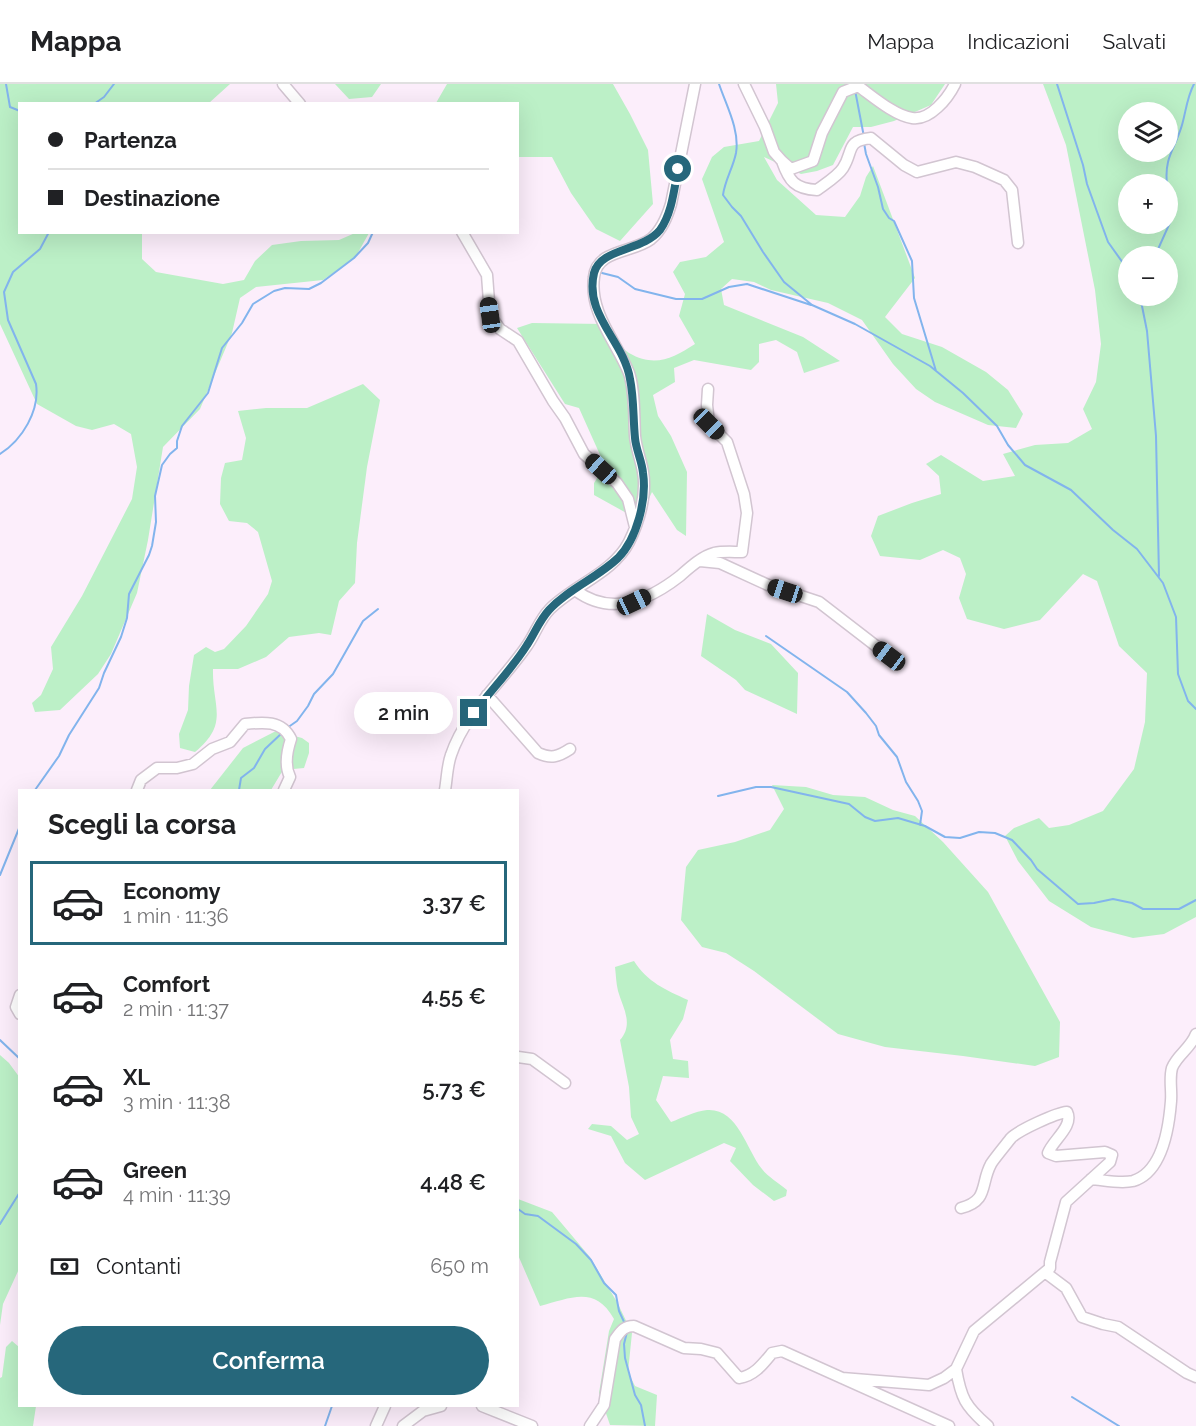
<!DOCTYPE html>
<html lang="it">
<meta charset="utf-8">
<style>
:root{--surface:#fff;--page:#f6f6f6;--text:#202124;--muted:#757577;--line:#e0e0e0;--accent:#26677b}
body{margin:0;font-family:Raleway,sans-serif;background:var(--page);color:var(--text);height:100vh;display:flex;flex-direction:column;font-size:22px;white-space:nowrap}
*{box-sizing:border-box;margin:0}
p{font-size:20px;color:var(--muted)}
.icon{flex:none;width:33px;height:33px;fill:none;stroke:currentColor;stroke-width:2;stroke-linecap:round;stroke-linejoin:round}
.map{position:relative;flex:1;overflow:hidden}
.details{position:absolute;left:18px;top:705px;width:501px;height:618px;display:flex;flex-direction:column;background:var(--surface);border-radius:0px;box-shadow:0 6px 24px #0002}
.details>*{flex:none}
.top-card{position:absolute;left:18px;top:18px;width:501px;height:132px;border-radius:0px;box-shadow:0 6px 24px #0002;display:grid;align-content:center;height:132px;padding:0 30px;background:var(--surface)}
.controls{position:absolute;left:1118px;top:18px;display:grid;gap:12px}
.controls a{display:grid;place-items:center;width:60px;height:60px;border-radius:50%;background:var(--surface);box-shadow:0 6px 24px #0002;font-size:30px}
.end{position:absolute;width:27px;height:27px;margin:-14px;border:8px solid #26677b;background:#fff;box-shadow:0 0 0 3px #fff}
.from{border-radius:50%}
.bubble{position:absolute;height:42px;border-radius:21px;background:var(--surface);box-shadow:0 6px 24px #0002;font-size:20px;font-weight:600;line-height:42px;text-align:center}
.car{position:absolute;width:18px;height:36px;margin:-18px -9px;border-radius:8px;box-shadow:0 0 4px 2px #0007;background:linear-gradient(#222 24%,#8ab4d8 0 40%,#222 0 76%,#8ab4d8 0 86%,#222 0)}
.top-card b{display:flex;align-items:center;gap:21px;height:57px;font-size:22px}
.top-card b+b{border-top:2px solid var(--line)}
.top-card i{width:15px;height:15px;background:var(--text)}
ul{padding:0;list-style:none}
li{display:flex;align-items:center;gap:18px;height:84px;margin:0 12px 9px;padding:0 18px;border:3px solid transparent;border-radius:0px}
li div{flex:1}
li b{display:block;font-size:22px}
li em{font-style:normal;font-weight:600}
li.on{border-color:var(--accent)}
li>.icon{width:54px;height:54px;stroke-width:1.5}
h2{padding:0 30px;font-size:27px;line-height:72px}
.pay{display:flex;align-items:center;gap:15px;height:66px;padding:0 30px;font-size:22px}
.pay p{margin-inline-start:auto}
.button{display:flex;gap:12px;margin-top:auto;padding:12px 30px}
.button a{flex:1;height:69px;border-radius:36px;background:var(--accent);color:#fff;font-size:24px;font-weight:600;line-height:69px;text-align:center}
header{display:flex;align-items:center;gap:36px;box-sizing:border-box;height:84px;padding:0 30px;background:var(--surface);border-bottom:2px solid var(--line)}
header strong{font-size:28px}
nav{display:flex;gap:33px;margin-inline-start:auto;font-size:21px}
.map>svg:first-child{display:block}
.green{fill:#bcf0c7;fill-rule:evenodd}
.lines{fill:none;stroke-linecap:round;stroke-linejoin:round}
.stream{stroke:#82b4ed;stroke-width:2}
.minor-casing{stroke:#d2c5d1;stroke-width:13}
.minor{stroke:#fff;stroke-width:10}
.route{stroke:#26677b;stroke-width:8}
</style>
<header>
<strong>Mappa</strong>
<nav><a>Mappa</a><a>Indicazioni</a><a>Salvati</a></nav>
</header>
<div class="map">
<svg width="1196" height="1342" viewBox="0 0 1196 1342">
<rect width="100%" height="100%" fill="#fceefb"/>
<path class="green" d="M0,0h230l-21,19 -189,1v128l122,1v26l14,13 67,12 21,-4 11,-19 17,-16 29,-4 38,-1 16,-7h14l-14,25 -32,22 -67,7 -16,11 -8,35 -32,76 -37,38 -15,93 -11,53 -26,61 -13,20 -38,36 -25,2 -3,-9 9,-8 12,-26 -2,-22 31,-51 50,-97 5,-32 -6,-33 -17,-10 -22,6 -16,-4 -39,-22 -37,-80z
M335,0h46l-9,13 -23,2z
M447,0h166l17,30 18,36 5,54 -33,37 -24,-12 -25,-36 -19,-36h-34v-53l-82,-1z
M776,0h169l-14,21 -37,16 -23,6h-18l-20,38 -16,6 -16,3 -37,-17 13,23 39,35 29,2 15,-21 6,-19 7,-11 42,112 -30,39 17,17 40,13 44,25 22,18 15,24 -7,14 -28,-3 -53,-23 -19,-13 -23,-25 -31,-44 -34,-17 -57,-13 -17,-8 -22,-3 -11,10 3,16 79,32 37,24 -36,12 -7,-21 -21,-12 -17,4v18l-8,8 -57,-10 -20,8 1,14 -22,13 5,21 13,20 16,36 -1,64 -9,-6 -25,-38 -13,28 -45,-25v-12l11,-17 -26,-58 -14,-4 -48,-76 15,-5 72,1c7,9 16,23 25,29 26,15 44,5 66,-9l-16,-28 6,-22 -12,-22 7,-10 26,-5 18,-15 -22,-63 10,-22 12,-10 35,-6 19,-38z
M1043,0h153v833l-32,17 -31,4 -42,-11 -42,-26 -31,-40 -13,-25 9,-8 25,-10 10,10 20,-3 34,-14 31,-42 11,-47 2,-49 -28,-27 -22,-65 -14,-7 -43,46 -36,9 -37,-10 -8,-21 7,-24 -6,-16 -17,-8 -23,10 -40,-4 -9,-20 7,-20 34,-13 29,-9 -2,-18 -13,-12 15,-9 42,26 32,-5 -12,-22 32,-9 33,-2 24,-14 -9,-20 13,-27 5,-38 -6,-54 -29,-145zM1128,28h39v40h-39zM1128,100h39v40h-39zM1128,172h39v40h-39z
M363,300l17,16 -13,67 -10,76 -2,40 -16,18 -8,34 -12,-2 -30,4 -23,20 -28,12h-25c-1,38 17,54 -18,83l-15,-4 -1,-14 9,-24 1,-24 5,-31 12,-8 9,5 9,-3 22,-23 22,-32 4,-13 -14,-49 -11,-9 -18,-2 -9,-17 1,-26 4,-15 17,-3 4,-22 -8,-27 28,-3h41z
M707,530l28,16 36,14 27,29 -1,41 -52,-24 -9,-10 -35,-24z
M276,647l26,7 7,5v10l-5,15 -21,2 -12,20h-61l33,-42z
M772,701l34,2 27,8 32,2 28,13 22,6 28,26 45,50 72,130 -1,35 -24,9 -72,-10 -78,-9 -47,-13 -84,-63 -28,-18 -24,-6 -21,-27 5,-53 12,-17 37,-8 35,-12 14,-21z
M634,877c13,21 32,29 54,39l-5,19 -13,21 3,19 15,2 1,17 -26,-2 -7,24 15,22c11,-4 24,-11 36,-12 31,-2 39,39 55,59 6,8 17,14 25,21l-1,6 -12,5 -21,-16 -23,-24 6,-13 -12,-5 -79,37 -20,-17 -14,-27 -23,-7 4,-5 19,2 16,14 12,-6 -8,-17 -2,-30 -9,-47c14,-16 3,-32 -2,-49 -2,-8 -2,-16 -3,-24z
M0,971l9,8 11,15 -1,191 -16,35 -3,21z
M518,1115l34,13 38,45 27,45 15,31 -4,39 7,14 22,9 -2,31 -45,-1 -11,-32 10,-62 5,-12c-19,-34 -43,-21 -74,-13l-22,-51z
M12,1257l7,6 1,59h16l-3,20h-33v-48l2,-1 4,-30z"/>
<g class="lines">
<path class="stream" d="M6,0l4,23 10,4
M719,0c7,21 21,46 17,69 -3,15 -11,27 -13,42l9,12 9,9 22,36 21,30 28,23 43,19 75,42 33,27 34,33 11,19 17,20 46,25 42,40 24,19 26,34 13,34 2,57 10,27 8,8
M1057,0l26,81 4,19 21,58 20,28
M855,6l9,47
M94,20l10,-7 10,-13
M864,59l2,11 12,33 5,22 6,9 5,3 18,40 2,37 22,73
M1167,100c-3,-27 8,-35 15,-59 4,-14 5,-28 12,-41
M1155,172l17,-38v-9l-5,-22
M602,189l16,4 17,12 41,10h26l27,-12 18,-3 64,21
M1140,212l7,35 9,105 3,140
M0,370c22,-14 40,-43 36,-70l-28,-64 -4,-28 9,-20 27,-23 9,-17
M766,552l81,56 19,21 10,13 3,9 18,22 9,25 12,19 4,10 -2,14
M287,644l10,-7 11,-15 6,-12 19,-20 30,-53 15,-12
M35,706l24,-34 10,-21 30,-47 5,-15 17,-36 6,-19 2,-24 20,-39 3,-9 4,-24 -1,-26 7,-31 8,-11 7,-6v-7l5,-15 26,-33 14,-45 20,-25 11,-19 21,-13 11,-3 24,1 12,-6 33,-25 14,-15 5,-11
M239,706l2,-12 13,-10 11,-19 18,-17
M718,712l38,-9h15l78,17 16,13 10,4 23,-3 27,8 20,11 15,1 19,-6 16,1 17,7 19,20 6,9 41,35 16,-1 19,-4 19,4 11,6h36l17,-9
M0,791l20,-49
M0,956l20,19
M518,1125l7,5 13,2 38,28 15,16 13,23 12,12 3,16 6,13
M0,1140l20,-32
M627,1248l-3,12 1,14 10,37 6,10 4,21
M1072,1313l47,29
M325,1342l7,-20"/>
<g class="minor-casing">
<path id="minor" d="M283,0l17,20
M744,0l21,43 9,25 8,9 9,8 22,-8 9,-28 21,-41 15,-6c14,10 37,30 54,32 18,3 36,-20 43,-34
M782,77c7,20 13,28 35,29 8,-6 21,-14 26,-22 11,-17 2,-27 28,-30l33,27 13,7 39,-10 19,5 29,13 8,10 6,53
M462,148l25,43 3,40 10,14 18,12 35,60 12,17 19,36 33,29 11,16 7,28
M700,477l20,2 48,22 51,17 70,54
M575,506c36,27 73,11 105,-14 9,-8 22,-20 34,-23 9,-2 19,-1 28,-1l5,-39 -3,-19 -17,-52 -18,-18 -2,-19 1,-16
M487,611l51,58c13,6 20,4 32,-4
M137,706l4,-10 16,-12h20l16,-4 19,-15 18,-7 15,-18c18,-2 37,-4 46,15 -4,12 -7,26 -1,38l-6,13
M445,706c2,-11 2,-24 6,-35 14,-42 50,-72 75,-108 9,-12 13,-27 24,-38 24,-24 63,-36 79,-67 10,-20 18,-48 14,-70 -2,-12 -7,-24 -8,-36 -1,-18 0,-46 -6,-63 -13,-32 -40,-60 -35,-96 3,-28 39,-24 57,-38 11,-9 16,-22 20,-35l24,-120
M20,911l-4,12 4,7
M518,973l14,2 33,24
M1091,1095c13,1 29,5 42,2 30,-9 36,-54 38,-80 1,-11 -2,-22 1,-33 5,-13 19,-20 24,-34
M1046,1189l20,15 16,29 21,7 15,3 69,46 9,4
M956,1285c5,29 9,37 32,57
M842,1294l87,7 15,-7 12,-9 18,-38 76,-63v-6l16,-60 44,-40 2,-7 -7,-3 -49,4 -8,-3c5,-13 26,-27 19,-41 -11,1 -48,18 -56,26 -3,4 -18,22 -20,26 -11,20 -2,37 -30,44
M482,1322l50,20
M376,1342l9,-20
M403,1342l20,-15 18,-5
M590,1342l14,-21 11,-66c6,-8 9,-13 19,-13l50,22 17,1 16,4 22,25c15,-2 24,-14 33,-25l10,-2 167,75"/>
</g>
<use href="#minor" class="minor"/>
</g>
<g class="lines">
<path class="route" d="M474,629c17,-23 38,-44 53,-68 8,-12 12,-24 22,-35 19,-21 48,-32 69,-52 19,-19 29,-59 25,-85 -1,-12 -7,-23 -8,-35 -2,-20 -1,-40 -5,-59 -6,-38 -46,-64 -36,-106 6,-25 49,-22 66,-43 12,-17 14,-40 18,-61"/>
</g>
</svg>
<div class="controls">
<a><svg class="icon" aria-label="layers" viewBox="0 0 24 24"><path d="M12 4l9 5-9 5-9-5zM3 14l9 5 9-5"/></svg></a>
<a>+</a>
<a>−</a>
</div>
<i class="end from" style="left:678px;top:85px"></i>
<i class="end" style="left:474px;top:629px"></i>
<div class="bubble" style="left:354px;top:608px;width:99px">2 min</div>
<i class="car" style="left:490px;top:231px;rotate:352deg"></i>
<i class="car" style="left:709px;top:340px;rotate:135deg"></i>
<i class="car" style="left:601px;top:385px;rotate:312deg"></i>
<i class="car" style="left:785px;top:507px;rotate:288deg"></i>
<i class="car" style="left:634px;top:518px;rotate:65deg"></i>
<i class="car" style="left:889px;top:572px;rotate:307deg"></i>
<div class="top-card">
<b><i class="from"></i>Partenza</b>
<b><i></i>Destinazione</b>
</div>
<section class="details">
<h2>Scegli la corsa</h2>
<ul>
<li class="on"><svg class="icon" aria-label="car" viewBox="0 0 24 24"><path d="M5 17H2v-5l4-1 3-4h7l3 4 3 1v5h-3M9 17h6M6 11h13"/><circle cx="7" cy="17" r="2"/><circle cx="17" cy="17" r="2"/></svg><div><b>Economy</b><p>1 min · 11:36</p></div><em>3.37 €</em></li>
<li><svg class="icon" aria-label="car" viewBox="0 0 24 24"><path d="M5 17H2v-5l4-1 3-4h7l3 4 3 1v5h-3M9 17h6M6 11h13"/><circle cx="7" cy="17" r="2"/><circle cx="17" cy="17" r="2"/></svg><div><b>Comfort</b><p>2 min · 11:37</p></div><em>4.55 €</em></li>
<li><svg class="icon" aria-label="car" viewBox="0 0 24 24"><path d="M5 17H2v-5l4-1 3-4h7l3 4 3 1v5h-3M9 17h6M6 11h13"/><circle cx="7" cy="17" r="2"/><circle cx="17" cy="17" r="2"/></svg><div><b>XL</b><p>3 min · 11:38</p></div><em>5.73 €</em></li>
<li><svg class="icon" aria-label="car" viewBox="0 0 24 24"><path d="M5 17H2v-5l4-1 3-4h7l3 4 3 1v5h-3M9 17h6M6 11h13"/><circle cx="7" cy="17" r="2"/><circle cx="17" cy="17" r="2"/></svg><div><b>Green</b><p>4 min · 11:39</p></div><em>4.48 €</em></li>
</ul>
<div class="pay"><svg class="icon" aria-label="cash" viewBox="0 0 24 24"><path d="M3 7h18v10H3z"/><circle cx="12" cy="12" r="2"/></svg>Contanti<p>650 m</p></div>
<div class="button"><a>Conferma</a></div>
</section>
</div>
